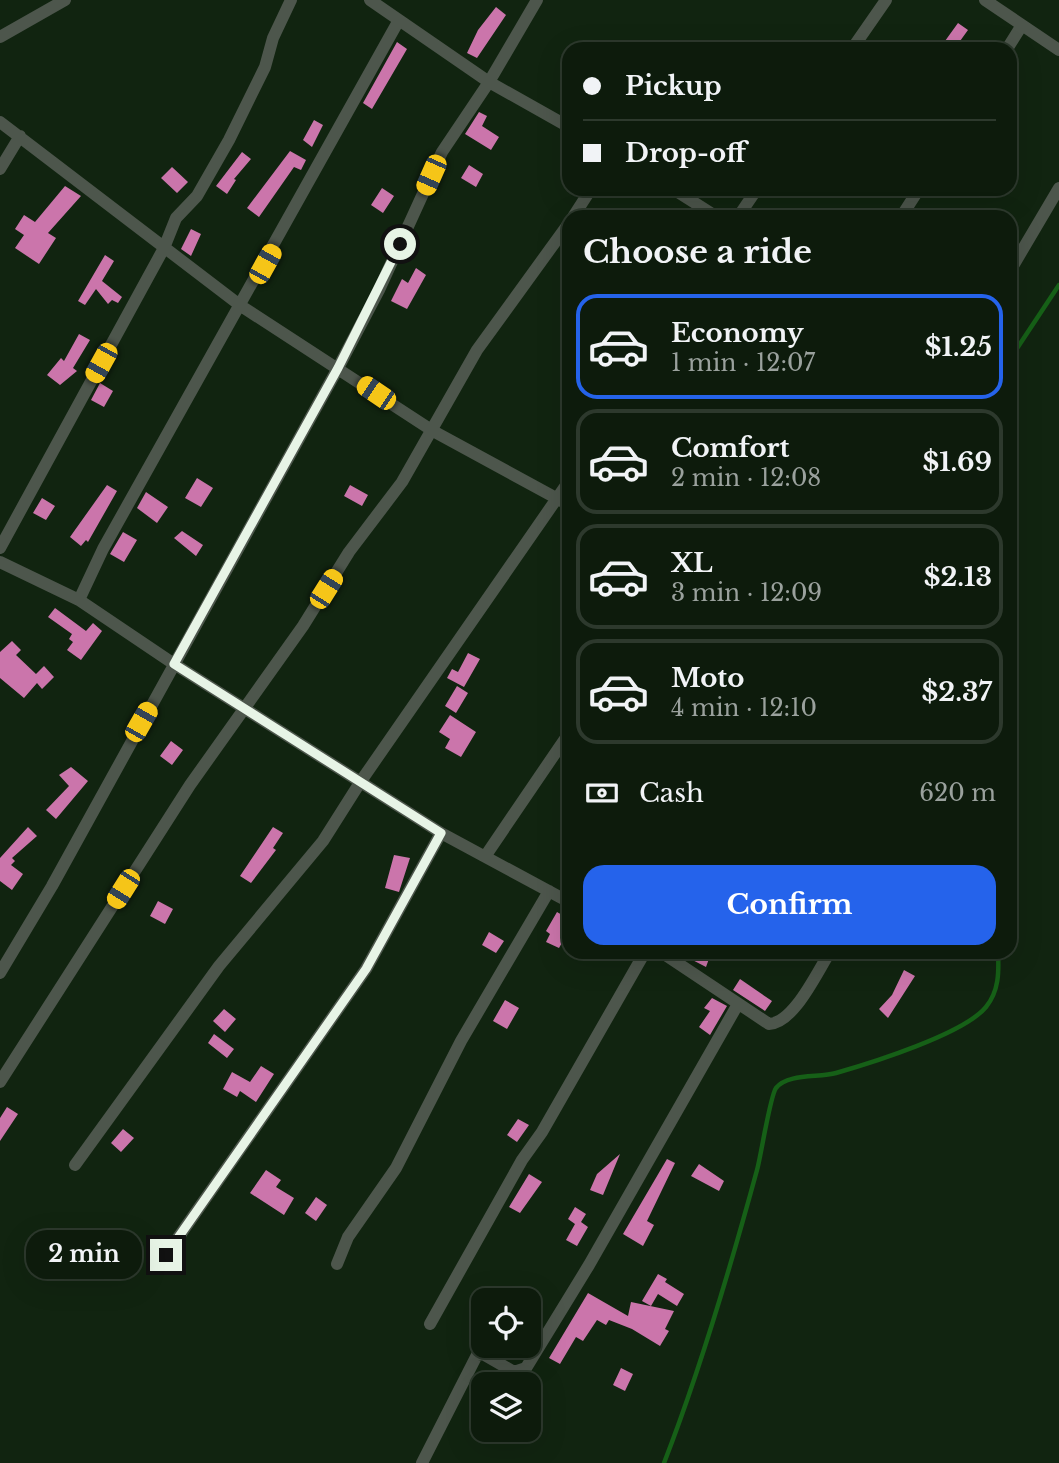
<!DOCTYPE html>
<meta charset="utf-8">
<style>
:root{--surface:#0d1b0c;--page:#1b281a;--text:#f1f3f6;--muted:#9aa19d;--line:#2d392d;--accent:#2563eb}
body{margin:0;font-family:"Libre Baskerville",serif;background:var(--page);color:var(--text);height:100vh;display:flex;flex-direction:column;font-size:26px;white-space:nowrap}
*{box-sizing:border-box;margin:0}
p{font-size:23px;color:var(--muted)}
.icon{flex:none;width:38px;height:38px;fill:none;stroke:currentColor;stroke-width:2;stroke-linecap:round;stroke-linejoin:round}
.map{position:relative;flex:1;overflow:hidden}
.side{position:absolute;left:562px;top:210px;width:455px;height:749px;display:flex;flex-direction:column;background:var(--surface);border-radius:21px;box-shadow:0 7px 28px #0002,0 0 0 2px var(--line)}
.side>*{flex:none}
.hud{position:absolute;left:562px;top:42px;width:455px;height:154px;border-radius:21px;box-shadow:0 7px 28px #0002,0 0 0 2px var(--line);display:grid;align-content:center;height:154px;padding:0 21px;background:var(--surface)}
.buttons{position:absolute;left:471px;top:1288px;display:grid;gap:14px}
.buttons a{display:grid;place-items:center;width:70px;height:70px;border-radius:14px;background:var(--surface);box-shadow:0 7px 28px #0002,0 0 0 2px var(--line);font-size:35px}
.end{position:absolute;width:32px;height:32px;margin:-16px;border:9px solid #e7f4e6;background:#111;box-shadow:0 0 0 4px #111}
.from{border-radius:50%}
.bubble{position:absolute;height:49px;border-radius:21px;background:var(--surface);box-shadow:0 7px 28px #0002,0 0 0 2px var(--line);font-size:23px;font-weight:800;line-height:49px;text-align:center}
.car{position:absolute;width:21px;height:42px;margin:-21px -10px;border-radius:9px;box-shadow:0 0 5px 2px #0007;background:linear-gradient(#f5c518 24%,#345 0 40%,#f5c518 0 76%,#345 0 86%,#f5c518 0)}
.hud b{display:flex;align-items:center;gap:24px;height:66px;font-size:26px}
.hud b+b{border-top:2px solid var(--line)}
.hud i{width:18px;height:18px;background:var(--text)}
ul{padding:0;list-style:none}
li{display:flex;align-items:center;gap:21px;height:105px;margin:0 14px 10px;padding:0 7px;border:4px solid var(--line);border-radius:21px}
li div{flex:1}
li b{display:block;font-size:26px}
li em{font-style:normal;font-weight:800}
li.on{border-color:var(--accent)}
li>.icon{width:63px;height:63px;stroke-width:1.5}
h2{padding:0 21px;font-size:32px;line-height:84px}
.pay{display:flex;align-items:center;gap:18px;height:77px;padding:0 21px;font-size:26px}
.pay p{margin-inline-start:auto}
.primary-button{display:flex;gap:14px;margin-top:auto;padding:14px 21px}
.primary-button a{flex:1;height:80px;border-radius:21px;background:var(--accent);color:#fff;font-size:28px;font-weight:800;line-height:80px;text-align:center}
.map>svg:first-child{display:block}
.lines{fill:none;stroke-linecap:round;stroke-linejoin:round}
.stream{stroke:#166017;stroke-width:4.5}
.building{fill:#cb75ab}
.street{stroke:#4d564c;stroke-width:12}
.route{stroke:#e7f4e6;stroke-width:9}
</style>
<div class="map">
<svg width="1059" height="1463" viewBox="0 0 1059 1463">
<rect width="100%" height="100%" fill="#112410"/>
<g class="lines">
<path class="stream" d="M1010,359l49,-74
M664,1463c37,-95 66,-194 93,-293 4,-14 13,-74 19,-82 12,-15 43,-10 60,-15 35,-10 128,-39 150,-66 13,-16 13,-35 12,-55"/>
</g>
<path class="building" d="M496,7l10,8 -29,43 -10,-5 11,-23z
M958,23l10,7 -13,18 -10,-7z
M397,42l10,7 -35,60 -9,-6z
M479,112l8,4 -5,10 17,11 -8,13 -26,-16z
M314,120l9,5 -11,22 -9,-7z
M290,151l16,9 -5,10 -7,-3 -35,50 -12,-9z
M242,152l9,7 -17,20 2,1 -9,14 -11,-8z
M469,165l14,9 -7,13 -15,-9z
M172,167l16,15 -11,11 -16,-15z
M65,186l16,10 -33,37 8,5 -17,26 -24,-16 9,-13 -9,-6 9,-14 11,7z
M382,188l12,8 -11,17 -12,-8z
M191,229l10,5 -10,22 -10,-7z
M105,255l9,6 -12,20 20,16 -4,6 -6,-3 -4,4 -12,-15 -11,16 -7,-4z
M416,268l10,7 -19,34 -16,-8 11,-22 6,4z
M79,334l11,6 -17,28 4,3 -17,14 -13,-10 14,-17 3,3z
M100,383l13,8 -9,16 -13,-7z
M197,478l16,10 -12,19 -16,-9z
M107,485l10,6 -29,51 -2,-2 -5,6 -11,-9z
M350,485l18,10 -6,11 -18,-10z
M146,492l22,15 -11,16 -20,-15z
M42,498l13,8 -9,14 -13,-7z
M182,531l21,14 -7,11 -22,-18z
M123,532l14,8 -13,22 -14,-8z
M55,608l31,23 7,-8 9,8 -21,29 -14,-10 6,-8 -4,-3 3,-5 -24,-17z
M12,641l9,9 -5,5 20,19 8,-8 10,11 -12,12 -5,-6 -13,15 -24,-20v-26z
M468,653l12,6 -16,28 -17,-9 5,-9 6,3z
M457,686l11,7 -12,20 -11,-7z
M450,715l26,17 -15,25 -16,-9 5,-9 -11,-7z
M171,741l12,9 -11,15 -12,-9z
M71,767l17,14 -32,38 -10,-9 23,-24 -10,-11z
M28,827l9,9 -25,22 3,3 -4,4 12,9 -11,16 -12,-9v-23z
M273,827l10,6 -10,15 3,2 -25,33 -11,-7z
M394,855l16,3 -11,34 -14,-4z
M158,901l15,8 -8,15 -15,-8z
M557,912l12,7v11l-10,18 -13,-6 4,-8 -4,-3z
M489,932l15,9 -8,12 -14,-8z
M677,952h23l10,4 -4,11z
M904,970l11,6 -27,42 -9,-9 13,-14z
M740,979l32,22 -7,10 -32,-21z
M712,998l15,8 -17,29 -11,-8 11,-16 -6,-3z
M505,1000l14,8 -12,21 -14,-8z
M224,1009l12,10 -11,13 -12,-11z
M214,1034l20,15 -7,9 -19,-15z
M261,1066l13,8 -18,28 -16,-11 -3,6 -14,-8 9,-17 18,10z
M7,1107l11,7 -18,27v-23z
M518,1119l11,6 -12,17 -10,-7z
M123,1129l11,9 -13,14 -10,-9z
M620,1154l-17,41 -13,-5 7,-16z
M667,1159l8,4 -28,58 7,4 -11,21 -20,-12z
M699,1164l25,17 -5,10 -28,-15z
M266,1170l15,10 -5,7 18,11 -10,17 -34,-22z
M529,1174l13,8 -22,31 -11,-6z
M316,1197l11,8 -11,16 -11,-8z
M575,1207l11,7 -5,8 7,5 -11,19 -11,-6 9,-16 -7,-5z
M658,1274l9,5 -2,3 19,12 -7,12 -19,-12 -7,12 -9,-5z
M588,1293l40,23 3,-14 43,9 -9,18 4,2 -9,15 -28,-17 -23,-9 -3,5 -9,-5 -14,21 -7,-4 -16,27 -11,-6z
M621,1368l12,6 -8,17 -12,-6z"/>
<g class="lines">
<path class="street" d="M370,0l119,82 80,45
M985,0l74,50
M0,37l65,-37
M852,49l34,-49
M1007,49l15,-24
M0,122l241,184 192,125 136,74
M0,169l20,-33
M673,189l44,28
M573,217l18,-28
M738,217l19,-28
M901,217l18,-28
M1010,271l49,-83
M0,548l164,-300 12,-30 21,-22 32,-56 36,-73 8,-29 18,-38
M0,562l79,38 95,64 267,169 128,69
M79,600l24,-51 296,-529
M486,855l83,-122
M661,952l108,72c25,-1 48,-52 61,-72
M0,973l52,-87 286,-518 41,-78 63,-138 47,-70 48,-82
M0,1082l190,-297 113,-159 46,-74 53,-70 75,-132 92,-127
M75,1165l144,-199 104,-125 38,-60 208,-300
M166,1255l200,-286 75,-136
M337,1264l11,-27 48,-69 65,-127 88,-150
M430,1324l92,-164 20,-28 103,-180
M422,1463l55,-108 6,-1 31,18 12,-4 63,-103 149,-261"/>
</g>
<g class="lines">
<path class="route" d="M166,1255l200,-286 75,-136 -267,-169 164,-296 62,-124"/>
</g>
</svg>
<div class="buttons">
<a><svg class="icon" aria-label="locate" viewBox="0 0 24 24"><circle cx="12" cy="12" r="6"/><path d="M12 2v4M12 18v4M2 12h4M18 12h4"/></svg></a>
<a><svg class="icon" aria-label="layers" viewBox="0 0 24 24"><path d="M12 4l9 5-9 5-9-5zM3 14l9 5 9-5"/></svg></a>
</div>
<i class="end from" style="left:400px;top:244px"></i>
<i class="end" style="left:166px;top:1255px"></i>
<div class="bubble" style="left:26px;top:1230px;width:116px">2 min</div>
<i class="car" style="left:431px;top:175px;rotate:204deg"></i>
<i class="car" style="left:265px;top:264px;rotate:29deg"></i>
<i class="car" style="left:101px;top:363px;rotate:209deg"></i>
<i class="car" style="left:376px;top:393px;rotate:304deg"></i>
<i class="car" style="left:326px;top:589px;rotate:32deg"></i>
<i class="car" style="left:141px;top:722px;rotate:30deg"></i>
<i class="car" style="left:123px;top:889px;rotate:212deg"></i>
<div class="hud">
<b><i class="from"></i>Pickup</b>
<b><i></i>Drop-off</b>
</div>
<section class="side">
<h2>Choose a ride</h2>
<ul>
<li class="on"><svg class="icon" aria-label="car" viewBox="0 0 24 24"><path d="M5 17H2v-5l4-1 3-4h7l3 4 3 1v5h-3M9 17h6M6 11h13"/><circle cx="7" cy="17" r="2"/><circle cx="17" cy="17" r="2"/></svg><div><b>Economy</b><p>1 min · 12:07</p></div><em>$1.25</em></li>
<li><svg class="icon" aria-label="car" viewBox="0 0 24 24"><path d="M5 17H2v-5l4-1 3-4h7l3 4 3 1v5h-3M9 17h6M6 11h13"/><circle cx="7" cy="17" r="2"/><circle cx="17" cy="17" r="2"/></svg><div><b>Comfort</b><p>2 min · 12:08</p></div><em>$1.69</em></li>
<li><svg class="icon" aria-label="car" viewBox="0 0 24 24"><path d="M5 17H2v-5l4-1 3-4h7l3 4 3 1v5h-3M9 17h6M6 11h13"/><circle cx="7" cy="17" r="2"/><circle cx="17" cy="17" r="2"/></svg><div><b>XL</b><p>3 min · 12:09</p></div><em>$2.13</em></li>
<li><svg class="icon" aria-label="car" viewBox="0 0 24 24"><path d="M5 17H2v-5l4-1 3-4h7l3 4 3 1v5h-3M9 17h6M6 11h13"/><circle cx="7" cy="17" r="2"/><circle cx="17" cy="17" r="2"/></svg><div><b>Moto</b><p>4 min · 12:10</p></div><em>$2.37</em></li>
</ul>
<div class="pay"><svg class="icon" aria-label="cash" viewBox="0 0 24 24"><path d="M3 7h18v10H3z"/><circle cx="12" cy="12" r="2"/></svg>Cash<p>620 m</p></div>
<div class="primary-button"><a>Confirm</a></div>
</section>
</div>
